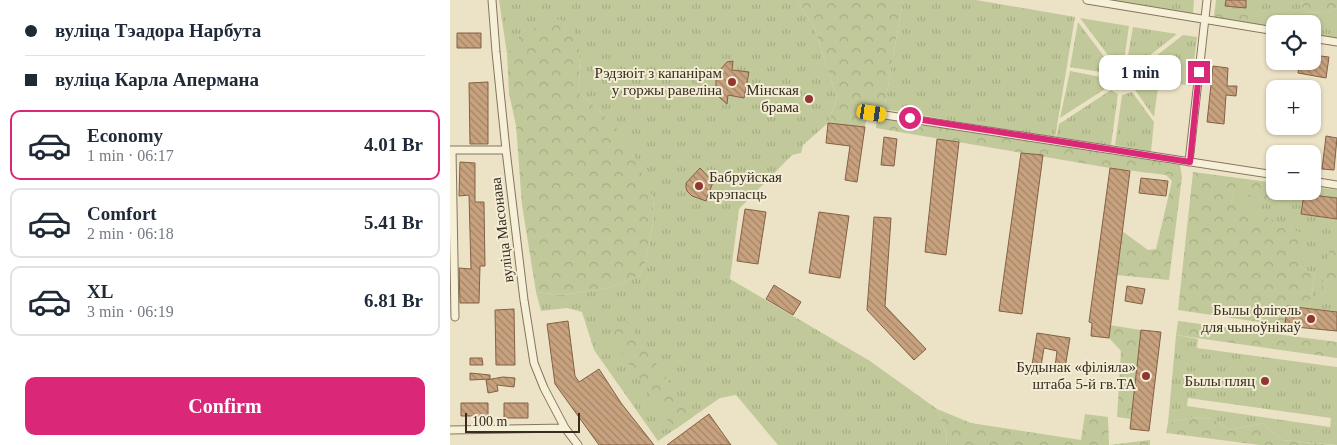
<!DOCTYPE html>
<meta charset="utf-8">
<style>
:root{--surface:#fff;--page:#f6f6f7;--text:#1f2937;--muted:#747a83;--line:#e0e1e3;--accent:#db2777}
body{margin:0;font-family:Georgia,serif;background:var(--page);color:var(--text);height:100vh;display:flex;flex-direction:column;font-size:19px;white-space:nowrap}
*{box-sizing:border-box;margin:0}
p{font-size:16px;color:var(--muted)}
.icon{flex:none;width:28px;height:28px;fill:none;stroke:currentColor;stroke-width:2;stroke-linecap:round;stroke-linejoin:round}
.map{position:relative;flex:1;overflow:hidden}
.panel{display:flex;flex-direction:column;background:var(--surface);width:450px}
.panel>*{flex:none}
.banner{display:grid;align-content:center;height:110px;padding:0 25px;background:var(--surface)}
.buttons{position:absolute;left:816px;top:15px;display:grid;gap:10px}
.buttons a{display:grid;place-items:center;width:55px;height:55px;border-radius:10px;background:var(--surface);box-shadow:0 1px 4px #0004;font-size:25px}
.scale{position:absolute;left:15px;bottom:12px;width:115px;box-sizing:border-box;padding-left:5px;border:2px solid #372c1f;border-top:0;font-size:14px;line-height:18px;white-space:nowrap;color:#372c1f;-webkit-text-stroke:4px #f4edd5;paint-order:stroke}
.end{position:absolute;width:22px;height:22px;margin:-11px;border:6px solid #db2777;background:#fff;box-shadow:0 0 0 2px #fff}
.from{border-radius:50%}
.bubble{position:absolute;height:35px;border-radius:10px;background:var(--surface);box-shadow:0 1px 4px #0004;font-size:16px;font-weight:700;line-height:35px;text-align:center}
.car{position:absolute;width:15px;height:30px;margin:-15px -8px;border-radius:6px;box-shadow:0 0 4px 1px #0007;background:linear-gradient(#f5c518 24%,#345 0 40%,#f5c518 0 76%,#345 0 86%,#f5c518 0)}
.banner b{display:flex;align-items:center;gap:18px;height:48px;font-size:19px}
.banner b+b{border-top:1px solid var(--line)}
.banner i{width:12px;height:12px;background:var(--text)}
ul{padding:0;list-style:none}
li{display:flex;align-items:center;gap:15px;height:70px;margin:0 10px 8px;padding:0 15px;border:2px solid var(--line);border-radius:10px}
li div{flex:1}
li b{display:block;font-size:19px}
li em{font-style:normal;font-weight:700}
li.on{border-color:var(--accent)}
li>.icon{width:45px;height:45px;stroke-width:1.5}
.primary-button{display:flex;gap:10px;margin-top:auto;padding:10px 25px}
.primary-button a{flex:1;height:58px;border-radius:10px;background:var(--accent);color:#fff;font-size:20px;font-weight:700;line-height:58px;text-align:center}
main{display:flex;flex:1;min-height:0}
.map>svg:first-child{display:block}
.grass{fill:url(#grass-tufts);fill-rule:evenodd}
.forest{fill:url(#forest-crowns)}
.building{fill:url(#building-back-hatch);stroke:#846144}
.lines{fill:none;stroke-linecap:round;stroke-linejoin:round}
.street-casing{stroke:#86755d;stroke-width:9}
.street{stroke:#f7f0d9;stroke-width:7}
.route{stroke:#db2777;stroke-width:6}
.poi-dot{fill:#913630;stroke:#f4edd5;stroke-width:2}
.labels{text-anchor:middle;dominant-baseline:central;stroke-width:4;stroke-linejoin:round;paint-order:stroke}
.poi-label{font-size:15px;fill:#372c1f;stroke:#f4edd5;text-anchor:end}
.street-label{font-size:15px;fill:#372c1f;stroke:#f4edd5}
</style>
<main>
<section class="panel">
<div class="banner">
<b><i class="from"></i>вуліца Тэадора Нарбута</b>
<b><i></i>вуліца Карла Апермана</b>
</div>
<ul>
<li class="on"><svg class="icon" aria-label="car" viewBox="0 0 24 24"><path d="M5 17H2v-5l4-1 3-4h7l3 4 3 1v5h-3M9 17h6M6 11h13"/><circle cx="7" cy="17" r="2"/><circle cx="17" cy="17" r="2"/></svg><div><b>Economy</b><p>1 min · 06:17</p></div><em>4.01 Br</em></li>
<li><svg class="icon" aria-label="car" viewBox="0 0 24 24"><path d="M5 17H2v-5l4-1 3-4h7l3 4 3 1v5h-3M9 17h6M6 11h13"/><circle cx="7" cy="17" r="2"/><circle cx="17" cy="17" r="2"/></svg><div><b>Comfort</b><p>2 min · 06:18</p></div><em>5.41 Br</em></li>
<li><svg class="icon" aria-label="car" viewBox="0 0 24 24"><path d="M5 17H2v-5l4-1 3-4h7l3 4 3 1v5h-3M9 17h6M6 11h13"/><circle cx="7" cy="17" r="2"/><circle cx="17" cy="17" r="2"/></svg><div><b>XL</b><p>3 min · 06:19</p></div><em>6.81 Br</em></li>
</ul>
<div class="primary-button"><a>Confirm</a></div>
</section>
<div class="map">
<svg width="887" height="445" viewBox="0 0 887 445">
<defs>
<pattern id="grass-tufts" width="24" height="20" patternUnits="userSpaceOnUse" patternTransform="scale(1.25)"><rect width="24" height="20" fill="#c1c99a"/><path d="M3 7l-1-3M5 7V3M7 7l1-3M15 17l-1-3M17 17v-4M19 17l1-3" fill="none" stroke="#a6ad84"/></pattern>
<pattern id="forest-crowns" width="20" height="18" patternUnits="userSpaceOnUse" patternTransform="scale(1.25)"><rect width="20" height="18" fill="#c1c99a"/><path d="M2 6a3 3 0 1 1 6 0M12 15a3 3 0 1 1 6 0" fill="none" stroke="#a6ad84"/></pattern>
<pattern id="building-back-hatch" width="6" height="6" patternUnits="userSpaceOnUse" patternTransform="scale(1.25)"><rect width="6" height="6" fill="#c8a27e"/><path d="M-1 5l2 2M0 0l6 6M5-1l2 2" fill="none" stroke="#a38467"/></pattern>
</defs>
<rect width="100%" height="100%" fill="#ece3c6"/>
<path class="grass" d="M49,0h298l17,27 23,71 -9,25 -25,22 -2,8 -9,2 -53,54 -9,70 140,82 67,48 9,24 1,12h-169l-42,-50 -16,3 -62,43 -64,-91 -12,-38 -15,-4 -26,3 -5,-19 27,3 46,-7 31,-13 5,-12 9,-45 -1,-20 -42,-77 -31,-27 -1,-48 -56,-13 -16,21z
M453,0h73l99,17 -20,121 -171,-29z
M653,0h91l-1,15z
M766,0h86l-1,12 26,1 10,-5v31l-24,-4 -1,-11h-37v4l-61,-11z
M630,18l49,8 -5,35 -10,2z
M628,22l33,44 -5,7 -36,-6z
M683,27l44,7 -42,33 -8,-6z
M733,35l14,2 -6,49 -51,-8 -2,-8z
M620,71l36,7 2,9 -48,31z
M689,83l19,4 -4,30 -19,-27z
M661,90l7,4 -7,51 -55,-8 3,-13z
M682,92l22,30 -3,30 -36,-7 7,-50z
M784,190l50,14 20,-10 -3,20 36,5v93l-28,-3 6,-34 -16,-9 -68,-65z
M726,335l22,4 -1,9 140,19v78l-55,-5 -19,-17 -34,7 -15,-11 -22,-2 -24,6zM738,398l143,20 -1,9 -143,-21z"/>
<path class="forest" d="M347,0h106l-19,109 -16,-2 -3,20 -37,-4 9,-25 -23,-71z
M852,0h35v8l-10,5 -26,-1z
M765,9l46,9 -2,8 -45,-9z
M106,19l16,3 7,24 1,48 31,27 19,25 23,52 1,20 -9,45 -5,12 -31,13 -46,7 -27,-3 -14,-87 -6,-79 -7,-33 -2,-39 15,-21z
M427,118l303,47 2,12 -13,103 -53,-5 6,-44 26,19 8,-1 16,-68 -6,-6 -56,-7 -234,-40z
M743,172l82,11v8h37l1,-4 24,3v8l-33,-4 -20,10 -50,-13 -3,10 72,33 -4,32 16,9 -6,34 -22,-3 -2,20 -107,-16z
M881,242h6v50l-16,-2z
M177,321l66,96 -19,13 -65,-95z
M728,321l159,21v16l-161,-23z
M659,325l32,5 -10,89 -14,-2 4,-66 -12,-13z
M487,409l34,14 110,17 4,-26 23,3 1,28h-162l-1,-12z
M742,417l22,2 15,11 34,-7 19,17 52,5h-74l-94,-12 2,-10z
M700,440v5h-41z"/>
<path class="building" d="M776,0h20v8l-21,-2z
M7,33h24v15h-24z
M862,55l17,2 -3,21 -28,-5 2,-12h12z
M283,61l-1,9 17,2 -5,26 -16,-3 -1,9 -8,-7 -3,-8v-9l4,-10 7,-8z
M763,66l15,2 -1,18h10l-1,10 -10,-1 -2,29 -17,-2z
M38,82v62h-18l-1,-61z
M378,123l37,4 -8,55 -12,-2 5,-34 -24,-3z
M876,136l11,2 -3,32 -12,-1z
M434,137l13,2 -3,27 -13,-1z
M487,139l22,3 -13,113 -21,-3z
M825,147l22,3v4h-23z
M571,153l22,2 -21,159 -23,-3z
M10,162l15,1v39h9l1,64h-5l-1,37h-19l-1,-35 12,1 -2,-74 -10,1z
M250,168l13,14 -7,19 -14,-5 -5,-5 -1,-3v-5z
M660,168l20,3 -21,167 -18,-2 1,-13 -3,-1z
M691,178l27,3 -2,15 -27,-3z
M854,194l33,4v21l-36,-5z
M295,209l21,3 -8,52 -21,-3z
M369,212l30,4 -9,62 -31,-5z
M424,217l17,1 -6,88 41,43 -12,11 -47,-50z
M324,285l27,17 -8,13 -27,-16z
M677,286l18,3 -3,15 -17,-3z
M837,306l50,6v19l-52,-5z
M64,309l1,56h-19l-1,-55z
M118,321l7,55 4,6 20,-13 22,34 33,42h-55l-44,-61 -8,-60z
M691,330l20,2 -12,99 -19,-2z
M587,333l33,5 -5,30 -10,-1 2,-16 -13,-3 -3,18 -9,-1z
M20,358h12l1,7h-13z
M20,373l20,2v4l-20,1z
M53,377l12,1 -1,9 -17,-2 1,6 -10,2 -2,-13z
M11,403h27v13h-27z
M54,403h24v15h-24z
M259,414l22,31h-64z"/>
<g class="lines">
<g class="street-casing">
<path id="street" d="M42,0l4,52 10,98 18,150 10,63 10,25 21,40 13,17
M637,0l188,31
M862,38l25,4
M422,113l403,62
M0,150h56
M2,150l3,167
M739,162l18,-162
M862,181l25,4
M0,430l115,-2"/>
</g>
<use href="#street" class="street"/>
</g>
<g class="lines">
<path class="route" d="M460,118l280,44 9,-90"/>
</g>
<g class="poi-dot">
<circle cx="282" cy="82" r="5"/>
<circle cx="359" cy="99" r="5"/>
<circle cx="249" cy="186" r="5"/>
<circle cx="861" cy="319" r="5"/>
<circle cx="696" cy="376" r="5"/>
<circle cx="815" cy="381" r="5"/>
</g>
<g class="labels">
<g class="poi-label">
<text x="272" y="73">Рэдзюіт з капанірам<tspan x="272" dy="17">у горжы равеліна</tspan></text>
<text x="349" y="90">Мінская<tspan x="349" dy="17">брама</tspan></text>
<text x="259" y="177" text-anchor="start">Бабруйская<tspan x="259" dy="17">крэпасць</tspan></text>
<text x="851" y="310">Былы флігель<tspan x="851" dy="17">для чыноўнікаў</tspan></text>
<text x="686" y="367">Будынак «філіяла»<tspan x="686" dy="17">штаба 5-й гв.ТА</tspan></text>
<text x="805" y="381">Былы пляц</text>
</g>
<g class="street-label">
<text transform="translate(52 230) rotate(-97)">вуліца Масонава</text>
</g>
</g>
</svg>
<div class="buttons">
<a><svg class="icon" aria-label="locate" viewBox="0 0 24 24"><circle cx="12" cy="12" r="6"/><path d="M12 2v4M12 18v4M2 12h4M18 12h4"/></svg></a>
<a>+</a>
<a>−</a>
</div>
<div class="scale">100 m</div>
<i class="end from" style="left:460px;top:118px"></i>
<i class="end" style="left:749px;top:72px"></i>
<div class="bubble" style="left:649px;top:55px;width:82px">1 min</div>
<i class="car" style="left:422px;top:113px;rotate:99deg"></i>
</div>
</main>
